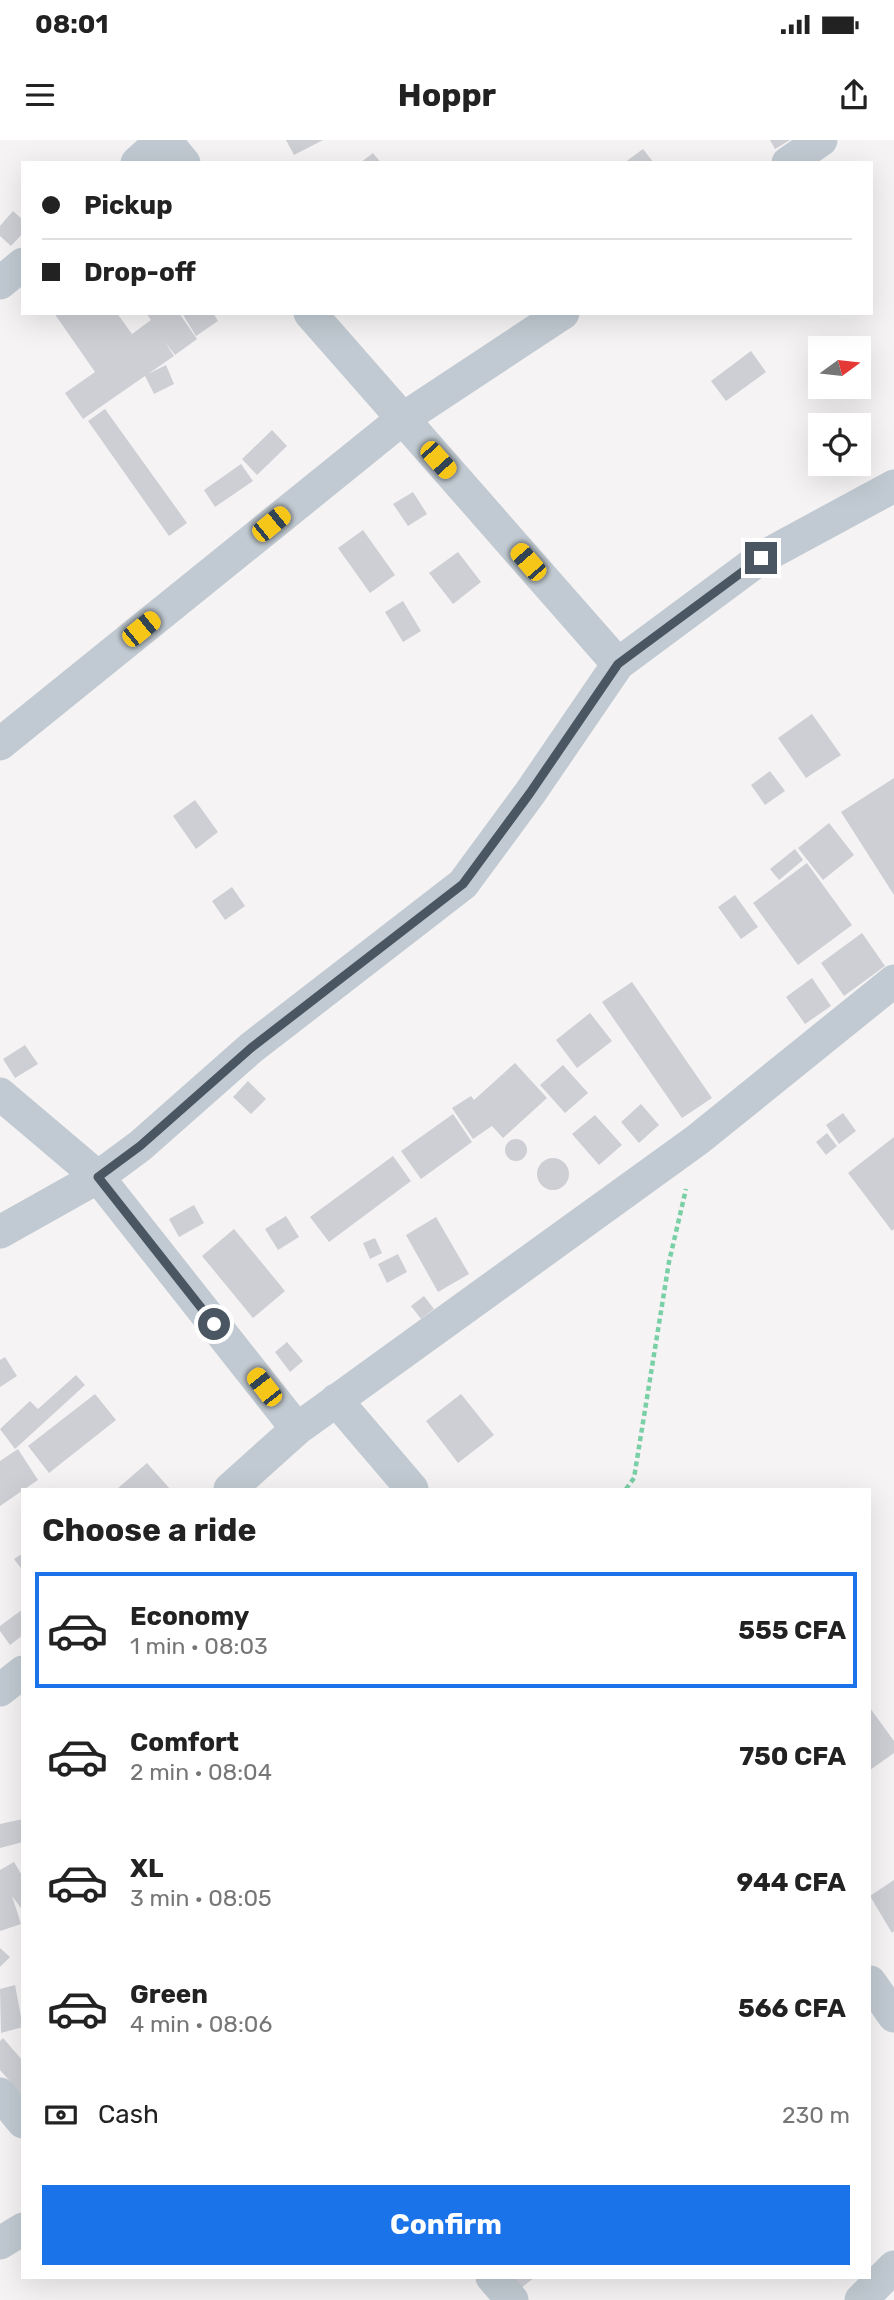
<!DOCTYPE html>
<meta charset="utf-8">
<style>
:root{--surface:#fff;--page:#f2f2f2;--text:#222;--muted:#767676;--line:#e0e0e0;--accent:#1a73e8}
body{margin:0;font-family:Rubik,sans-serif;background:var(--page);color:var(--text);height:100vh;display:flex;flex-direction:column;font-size:26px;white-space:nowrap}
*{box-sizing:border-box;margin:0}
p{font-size:23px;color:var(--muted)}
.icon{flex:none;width:38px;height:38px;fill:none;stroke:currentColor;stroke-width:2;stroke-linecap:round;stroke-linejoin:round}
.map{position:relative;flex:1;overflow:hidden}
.panel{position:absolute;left:21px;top:1348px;width:850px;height:791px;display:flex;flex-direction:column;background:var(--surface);border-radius:0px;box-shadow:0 7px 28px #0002}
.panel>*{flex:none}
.banner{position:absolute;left:21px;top:21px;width:852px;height:154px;border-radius:0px;box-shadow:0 7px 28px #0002;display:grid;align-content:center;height:154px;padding:0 21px;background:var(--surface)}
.needle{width:46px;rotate:75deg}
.fabs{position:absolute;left:808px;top:196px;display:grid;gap:14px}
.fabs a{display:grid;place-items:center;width:63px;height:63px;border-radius:0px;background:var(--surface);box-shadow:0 7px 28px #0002;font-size:35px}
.end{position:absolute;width:32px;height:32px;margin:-16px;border:9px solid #4a5661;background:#fff;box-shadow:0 0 0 4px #fff}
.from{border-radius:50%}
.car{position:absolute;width:21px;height:42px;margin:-21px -10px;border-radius:9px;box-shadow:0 0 5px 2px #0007;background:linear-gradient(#f5c518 24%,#345 0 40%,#f5c518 0 76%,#345 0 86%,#f5c518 0)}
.banner b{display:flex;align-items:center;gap:24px;height:66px;font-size:26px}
.banner b+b{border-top:2px solid var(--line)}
.banner i{width:18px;height:18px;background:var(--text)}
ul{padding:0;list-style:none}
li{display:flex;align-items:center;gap:21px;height:116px;margin:0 14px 10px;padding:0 7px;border:4px solid transparent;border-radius:0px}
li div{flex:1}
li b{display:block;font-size:26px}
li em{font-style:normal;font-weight:700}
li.on{border-color:var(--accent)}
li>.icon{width:63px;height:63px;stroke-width:1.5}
h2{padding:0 21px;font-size:32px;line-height:84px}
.pay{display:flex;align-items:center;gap:18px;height:77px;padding:0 21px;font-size:26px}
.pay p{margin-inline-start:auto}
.button{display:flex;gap:14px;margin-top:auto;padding:14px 21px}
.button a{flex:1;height:80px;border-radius:0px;background:var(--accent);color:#fff;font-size:28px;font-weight:700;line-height:80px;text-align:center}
.status{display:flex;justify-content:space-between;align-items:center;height:49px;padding:0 35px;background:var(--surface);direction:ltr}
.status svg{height:19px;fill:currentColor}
header{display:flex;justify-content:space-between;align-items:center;height:91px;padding:0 21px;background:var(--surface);font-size:32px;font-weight:700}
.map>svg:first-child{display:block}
.building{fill:#cdcfd5}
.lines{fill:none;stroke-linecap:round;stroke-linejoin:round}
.path{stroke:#7ad0a6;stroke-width:4.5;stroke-dasharray:5 3.5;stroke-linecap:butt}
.street{stroke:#c1cad2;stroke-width:33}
.route{stroke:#4a5661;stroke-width:9}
</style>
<div class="status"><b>08:01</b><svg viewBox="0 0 49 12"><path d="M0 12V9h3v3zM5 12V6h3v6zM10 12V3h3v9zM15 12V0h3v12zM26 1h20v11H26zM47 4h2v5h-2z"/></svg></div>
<header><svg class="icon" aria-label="menu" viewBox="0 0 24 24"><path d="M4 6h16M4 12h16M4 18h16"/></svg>Hoppr<svg class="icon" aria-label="share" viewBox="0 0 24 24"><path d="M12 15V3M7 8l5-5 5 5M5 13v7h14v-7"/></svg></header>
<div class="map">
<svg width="894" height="2160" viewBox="0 0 894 2160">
<rect width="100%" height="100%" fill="#f5f3f3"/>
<path class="building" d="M286,0h37l-29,15z
M770,0h20l-15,9z
M643,9l11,14h-30z
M373,13l8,10h-21z
M13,71l10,9v13l-12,13 -11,-10v-10z
M54,173h63l15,21 19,-14 -5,-7h33l18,26 -22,16 -10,-13 9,14 -26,18 18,-9 8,19 -20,10 -9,-18 -62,43 -18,-26 30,-21z
M182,173h31l5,8 -22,15z
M751,211l15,21 -40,29 -15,-20z
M105,269l82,114 -18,13 -81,-115z
M272,290l15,16 -30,29 -15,-16z
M241,324l12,17 -38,26 -11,-17z
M413,352l14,22 -19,12 -15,-22z
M363,390l32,45 -25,18 -32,-45z
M458,412l23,30 -28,22 -24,-31z
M403,461l18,30 -18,11 -18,-30z
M812,574l29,41 -35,23 -28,-40z
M770,631l15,20 -20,14 -14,-20z
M894,638v117l-53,-83z
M195,660l23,32 -22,17 -23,-33z
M829,683l25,32 -31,25 -25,-32z
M795,709l8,11 -24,20 -9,-11z
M807,723l45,62 -54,40 -45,-62z
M232,747l13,19 -20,14 -13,-19z
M735,755l23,32 -17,12 -23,-32z
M862,793l23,33 -41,30 -23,-33z
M812,838l19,28 -26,18 -19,-27z
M632,842l80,116 -30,20 -80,-116z
M590,873l22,28 -35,27 -21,-28z
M25,905l13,19 -23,14 -12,-19z
M515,923l32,35 -44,40 -11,-12 -19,13 -21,-31 19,-12 3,4z
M563,925l25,28 -23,20 -25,-28z
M248,941l18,18 -15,15 -18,-17z
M641,964l18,21 -20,18 -18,-21z
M843,973l13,18 -17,13 -13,-19z
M453,974l19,28 -51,37 -20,-28z
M595,975l27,30 -23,20 -27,-31z
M827,993l10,13 -11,9 -10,-13z
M894,997v92l-2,2 -44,-58z
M505 1010a11 11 0 1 1 22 0a11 11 0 1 1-22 0Z
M393,1016l18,25 -82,61 -19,-25z
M537 1034a16 16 0 1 1 32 0a16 16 0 1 1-32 0Z
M194,1065l10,18 -25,14 -10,-18z
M286,1076l13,21 -21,13 -13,-21z
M436,1077l33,57 -31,18 -32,-57z
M234,1089l51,62 -32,27 -51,-62z
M375,1098l7,15 -12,6 -7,-16z
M398,1114l9,18 -20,11 -9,-19z
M424,1156l10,13 -13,10 -10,-13z
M287,1202l16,19 -13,11 -15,-20z
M5,1217l12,19 -17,11v-27z
M76,1235l9,10 -70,64 -15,-20 30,-28 8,8z
M95,1254l21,26 -67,53 -21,-27z
M461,1254l33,41 -36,28 -32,-42z
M18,1309l20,31 -38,26v-45z
M147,1323l23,26h-53z
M23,1413v18l-9,-12z
M23,1469v26l-13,10 -10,-14v-5z
M870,1568l24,33v12l-24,17z
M23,1679v23l-23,6v-24z
M14,1722l9,15v34l-11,-15 9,28 -21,7v-61z
M894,1740v51l-2,2 -22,-37z
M0,1808l10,9 -10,10z
M15,1845l8,42 -22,6 -1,-44z
M3,1898l20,23v35l-23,-26v-29z
M504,2137h31l-19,15z"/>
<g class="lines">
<path class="path" d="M626,1349l8,-11 35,-216 17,-73"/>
<path class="street" d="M165,0l19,23
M137,23l25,-23
M788,23l33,-23
M0,143l23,-19
M310,173l308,351
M0,604l401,-324 162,-107
M0,954l98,83 199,252
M0,1092l98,-55 42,-31 111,-98 212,-164 67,-91 88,-129 143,-106 133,-72
M336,1260l76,89
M230,1349l67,-60 400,-289 197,-159
M0,1550l23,-18
M870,1842l24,34
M0,1954l23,28
M0,2103l23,-14
M492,2137l20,23
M861,2160l33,-33"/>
</g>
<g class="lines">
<path class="route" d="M214,1184l-116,-147 42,-31 111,-98 212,-164 67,-91 88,-129 143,-106"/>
</g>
</svg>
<div class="fabs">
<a><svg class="needle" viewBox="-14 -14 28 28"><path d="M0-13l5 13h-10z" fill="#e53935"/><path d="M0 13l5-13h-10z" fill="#767676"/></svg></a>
<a><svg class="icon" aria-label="locate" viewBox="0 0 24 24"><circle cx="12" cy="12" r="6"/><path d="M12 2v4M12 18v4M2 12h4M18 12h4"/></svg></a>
</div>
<i class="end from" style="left:214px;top:1184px"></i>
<i class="end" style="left:761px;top:418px"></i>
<i class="car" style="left:438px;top:320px;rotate:138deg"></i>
<i class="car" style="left:271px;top:384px;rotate:51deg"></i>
<i class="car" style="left:528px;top:422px;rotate:319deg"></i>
<i class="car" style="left:141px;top:489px;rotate:51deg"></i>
<i class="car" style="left:264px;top:1247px;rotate:322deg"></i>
<div class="banner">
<b><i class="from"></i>Pickup</b>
<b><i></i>Drop-off</b>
</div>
<section class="panel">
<h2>Choose a ride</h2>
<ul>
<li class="on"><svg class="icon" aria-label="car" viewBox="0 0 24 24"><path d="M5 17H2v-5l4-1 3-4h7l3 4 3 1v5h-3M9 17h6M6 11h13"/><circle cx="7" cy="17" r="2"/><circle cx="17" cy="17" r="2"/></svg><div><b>Economy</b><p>1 min · 08:03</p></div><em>555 CFA</em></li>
<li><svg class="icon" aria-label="car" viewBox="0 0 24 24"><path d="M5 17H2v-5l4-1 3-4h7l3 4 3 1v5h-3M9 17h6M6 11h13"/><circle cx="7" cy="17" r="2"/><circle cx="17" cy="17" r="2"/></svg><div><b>Comfort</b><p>2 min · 08:04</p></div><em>750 CFA</em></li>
<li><svg class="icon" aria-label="car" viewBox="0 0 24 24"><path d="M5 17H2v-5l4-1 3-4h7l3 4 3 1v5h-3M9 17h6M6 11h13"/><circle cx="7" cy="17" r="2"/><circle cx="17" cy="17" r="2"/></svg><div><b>XL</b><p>3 min · 08:05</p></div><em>944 CFA</em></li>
<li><svg class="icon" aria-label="car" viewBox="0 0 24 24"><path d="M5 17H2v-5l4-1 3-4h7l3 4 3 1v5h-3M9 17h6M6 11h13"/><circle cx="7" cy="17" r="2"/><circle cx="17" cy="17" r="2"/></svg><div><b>Green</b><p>4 min · 08:06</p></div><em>566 CFA</em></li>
</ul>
<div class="pay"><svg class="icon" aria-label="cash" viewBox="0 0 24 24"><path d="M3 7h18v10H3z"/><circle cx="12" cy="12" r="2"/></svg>Cash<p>230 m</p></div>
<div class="button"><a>Confirm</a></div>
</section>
</div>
